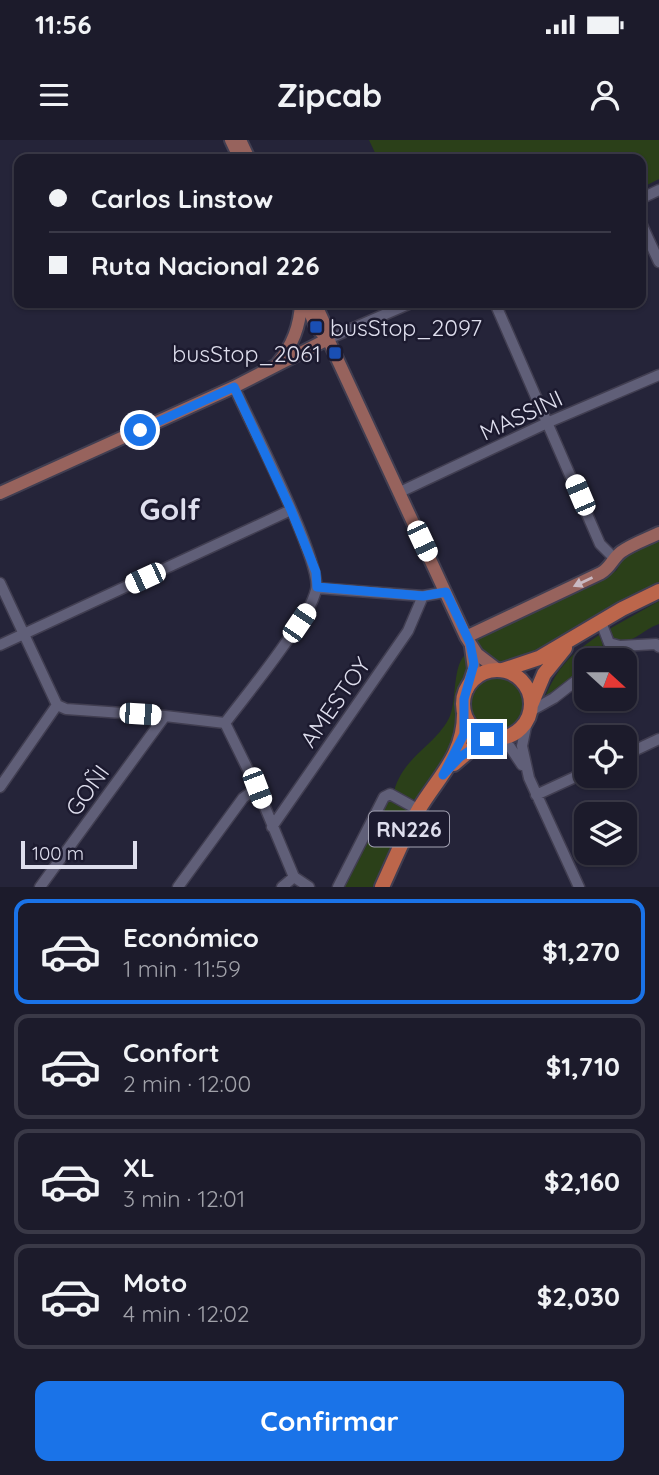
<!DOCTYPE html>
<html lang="es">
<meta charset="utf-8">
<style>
:root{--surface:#1c1b2b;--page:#252433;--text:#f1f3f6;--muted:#a0a1a9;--line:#3a3947;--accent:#1a73e8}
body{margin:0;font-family:Quicksand,sans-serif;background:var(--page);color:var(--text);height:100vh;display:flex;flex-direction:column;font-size:26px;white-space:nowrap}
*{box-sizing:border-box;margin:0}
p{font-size:23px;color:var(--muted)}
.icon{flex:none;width:38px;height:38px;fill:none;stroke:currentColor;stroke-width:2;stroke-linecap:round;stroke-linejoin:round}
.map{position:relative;height:747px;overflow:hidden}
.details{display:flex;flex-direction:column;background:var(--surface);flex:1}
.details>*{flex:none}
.banner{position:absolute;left:14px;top:14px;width:632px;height:154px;border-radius:14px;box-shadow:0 2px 5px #0004,0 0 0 2px var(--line);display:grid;align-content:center;height:154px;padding:0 35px;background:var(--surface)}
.needle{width:46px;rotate:111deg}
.fabs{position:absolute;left:574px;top:508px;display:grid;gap:14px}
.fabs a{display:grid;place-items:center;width:63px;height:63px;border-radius:14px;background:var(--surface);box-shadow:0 2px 5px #0004,0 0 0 2px var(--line);font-size:35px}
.scale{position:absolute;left:21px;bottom:18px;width:116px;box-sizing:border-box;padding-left:7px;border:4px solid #dedeed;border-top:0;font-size:19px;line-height:24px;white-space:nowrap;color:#dedeed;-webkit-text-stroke:5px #1c1a2f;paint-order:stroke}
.end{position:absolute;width:32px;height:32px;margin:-16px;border:9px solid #1a73e8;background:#fff;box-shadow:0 0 0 4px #fff}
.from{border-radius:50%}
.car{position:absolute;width:21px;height:42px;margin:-21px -10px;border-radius:9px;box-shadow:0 0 5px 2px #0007;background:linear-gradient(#fff 24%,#345 0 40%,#fff 0 76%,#345 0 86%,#fff 0)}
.banner b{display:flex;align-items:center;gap:24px;height:66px;font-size:26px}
.banner b+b{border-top:2px solid var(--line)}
.banner i{width:18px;height:18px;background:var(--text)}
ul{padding:12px 0 0;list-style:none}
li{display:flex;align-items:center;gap:21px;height:105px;margin:0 14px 10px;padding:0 21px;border:4px solid var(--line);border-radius:14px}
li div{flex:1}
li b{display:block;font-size:26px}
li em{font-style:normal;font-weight:800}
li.active{border-color:var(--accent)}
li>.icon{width:63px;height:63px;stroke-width:1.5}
.cta{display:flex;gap:14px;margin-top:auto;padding:14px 35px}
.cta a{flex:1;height:80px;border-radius:14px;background:var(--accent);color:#fff;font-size:28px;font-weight:800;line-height:80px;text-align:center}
.status{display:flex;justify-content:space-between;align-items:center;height:49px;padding:0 35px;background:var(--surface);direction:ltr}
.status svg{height:19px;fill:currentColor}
header{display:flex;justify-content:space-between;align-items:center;height:91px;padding:0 35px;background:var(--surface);font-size:32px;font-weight:800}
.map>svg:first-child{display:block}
.green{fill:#2b4019}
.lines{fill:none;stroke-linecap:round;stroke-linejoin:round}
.minor-casing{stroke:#413e51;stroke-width:13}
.major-casing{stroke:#413e51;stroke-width:16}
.highway-casing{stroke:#413e51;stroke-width:18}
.minor{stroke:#605f78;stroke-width:10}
.major{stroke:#97635d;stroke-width:12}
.highway{stroke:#bc664b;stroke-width:14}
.oneway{fill:#c9b9c2}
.route{stroke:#1a73e8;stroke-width:9}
.transit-dot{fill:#1a4fb4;stroke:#1c1a2f;stroke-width:2.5}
.labels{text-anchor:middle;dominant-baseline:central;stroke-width:5;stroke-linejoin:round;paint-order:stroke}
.shield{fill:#1c1a2f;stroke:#a4a3b4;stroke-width:2}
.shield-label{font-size:21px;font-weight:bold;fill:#dedeed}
.poi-label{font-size:23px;fill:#dedeed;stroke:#1c1a2f;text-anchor:start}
.street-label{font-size:23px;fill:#dedeed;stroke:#1c1a2f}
.district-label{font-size:30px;font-weight:bold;fill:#dedeed;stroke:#1c1a2f}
</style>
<div class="status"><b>11:56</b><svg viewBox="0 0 49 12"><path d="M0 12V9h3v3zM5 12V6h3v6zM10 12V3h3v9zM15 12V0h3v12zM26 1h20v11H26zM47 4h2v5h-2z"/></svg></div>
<header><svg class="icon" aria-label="menu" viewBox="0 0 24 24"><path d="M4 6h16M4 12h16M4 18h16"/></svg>Zipcab<svg class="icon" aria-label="person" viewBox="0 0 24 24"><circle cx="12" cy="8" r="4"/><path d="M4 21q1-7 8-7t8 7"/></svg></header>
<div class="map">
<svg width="659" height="747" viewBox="0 0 659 747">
<rect width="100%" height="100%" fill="#252439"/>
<path class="green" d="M369,0h290v39l-18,9 -1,-29h-262z
M659,399v46l-78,39 -24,20 -48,19h-15l-10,-6 -9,-16 8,-8 133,-62 10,-17z
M659,461v23c-20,7 -24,22 -48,15l-2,-6 2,-5z
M599,495c5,9 5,15 1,24l-14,1v10l-42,29c15,-34 25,-43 55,-64z
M467,513l4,16 -11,27 -3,32 -11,31 -29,40 -9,1 -14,-9c10,-36 43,-46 56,-75 7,-17 2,-52 17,-63z
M468 564a29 29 0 1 1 58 0a29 29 0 1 1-58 0Z
M390,659l19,10 2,4 -34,74h-35l42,-86z"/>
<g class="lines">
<g class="minor-casing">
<path id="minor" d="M640,59l19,-9
M640,81l19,41
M495,163l105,241 15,15
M328,199l83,-36
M400,352l149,-70 110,-47
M0,443l57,122 9,4 99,7 60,7 32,65 37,89 15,10
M317,448l106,8 23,-4
M601,482l8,21 11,3 36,-2 3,3
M0,505l291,-135
M603,520l17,-14
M529,572l25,-14 32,-25
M528,577l-6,29 7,32 50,109
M225,583c23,-30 47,-59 68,-91 9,-13 19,-26 23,-42 7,-26 -67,-170 -82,-203
M498,598l12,9 12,18
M625,615l34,-16
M0,647l57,-82
M536,655l50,-23
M272,687l136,-196 15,-35
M40,747l125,-171
M178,747l65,-89 14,-10
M282,747l12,-10
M338,747l46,-90 6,-3 29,16"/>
</g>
<g class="major-casing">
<path id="major" d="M231,0l9,19
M240,0l9,19
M306,163l10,24 12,12
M315,163l10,22 3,14 138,298 11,17 21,16
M278,223c15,-18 22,-37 23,-60
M0,353l234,-106 94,-48
M466,497l135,-64c9,-5 12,-15 20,-21 11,-8 26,-13 38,-19
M467,550l7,-21 -3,-22"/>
</g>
<g class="highway-casing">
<path id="highway" d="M503,530l36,-12 83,-49 37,-18
M463 564a34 34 0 1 1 68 0a34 34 0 1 1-68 0Z
M531,565l13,-31 21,-26
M454,624l22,-19 17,-8
M382,747c12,-26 23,-53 37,-78 20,-33 45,-54 45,-95"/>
</g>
<use href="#minor" class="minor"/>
<use href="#major" class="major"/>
<use href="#highway" class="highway"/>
</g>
<defs><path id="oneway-solid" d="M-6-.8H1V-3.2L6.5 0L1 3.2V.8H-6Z" transform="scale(1.75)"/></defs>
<use class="oneway" href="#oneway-solid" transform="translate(583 442) rotate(155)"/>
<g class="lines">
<path class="route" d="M140,290l94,-43 57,123 25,62 1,15 106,9 23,-4 24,51 4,21 -10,35v35l-21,41 17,-18 27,-18"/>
</g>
<g class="transit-dot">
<rect x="309" y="180" width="14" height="14" rx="3.5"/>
<rect x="328" y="206" width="14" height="14" rx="3.5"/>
</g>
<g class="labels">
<rect class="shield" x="369" y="671.5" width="80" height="35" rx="5"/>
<g class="shield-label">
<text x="409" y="689">RN226</text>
</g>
<g class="poi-label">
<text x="330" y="187">busStop_2097</text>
<text x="321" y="213" text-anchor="end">busStop_2061</text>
</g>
<g class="street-label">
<text transform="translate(521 275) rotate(-25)">MASSINI</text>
<text transform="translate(335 562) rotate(-55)">AMESTOY</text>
<text transform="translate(87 650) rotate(-54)">GOÑI</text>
</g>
<g class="district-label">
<text x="170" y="369">Golf</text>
</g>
</g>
</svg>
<div class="fabs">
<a><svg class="needle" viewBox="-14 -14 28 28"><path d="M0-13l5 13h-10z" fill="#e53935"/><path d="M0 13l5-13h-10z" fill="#a0a1a9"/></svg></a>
<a><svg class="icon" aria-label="locate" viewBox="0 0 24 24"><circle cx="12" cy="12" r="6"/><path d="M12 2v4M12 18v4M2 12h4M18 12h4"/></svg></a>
<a><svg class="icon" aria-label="layers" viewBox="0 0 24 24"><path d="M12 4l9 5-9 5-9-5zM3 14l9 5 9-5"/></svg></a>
</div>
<div class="scale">100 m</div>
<i class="end from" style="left:140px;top:290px"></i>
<i class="end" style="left:487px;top:599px"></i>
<i class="car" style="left:580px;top:355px;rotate:337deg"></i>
<i class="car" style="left:422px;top:401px;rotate:155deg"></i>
<i class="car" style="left:145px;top:438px;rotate:245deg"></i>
<i class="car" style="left:299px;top:483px;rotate:34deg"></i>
<i class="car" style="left:140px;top:574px;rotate:94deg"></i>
<i class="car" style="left:257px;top:648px;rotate:159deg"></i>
<div class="banner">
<b><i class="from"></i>Carlos Linstow</b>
<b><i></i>Ruta Nacional 226</b>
</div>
</div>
<section class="details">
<ul>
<li class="active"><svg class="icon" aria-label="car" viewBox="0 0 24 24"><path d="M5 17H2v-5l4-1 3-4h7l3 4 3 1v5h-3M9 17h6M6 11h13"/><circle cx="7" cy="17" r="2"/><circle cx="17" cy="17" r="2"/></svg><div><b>Económico</b><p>1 min · 11:59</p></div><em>$1,270</em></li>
<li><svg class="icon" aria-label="car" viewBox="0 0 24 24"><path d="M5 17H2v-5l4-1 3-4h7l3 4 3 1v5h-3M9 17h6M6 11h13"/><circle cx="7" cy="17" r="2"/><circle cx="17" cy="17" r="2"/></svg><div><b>Confort</b><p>2 min · 12:00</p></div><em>$1,710</em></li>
<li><svg class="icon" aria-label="car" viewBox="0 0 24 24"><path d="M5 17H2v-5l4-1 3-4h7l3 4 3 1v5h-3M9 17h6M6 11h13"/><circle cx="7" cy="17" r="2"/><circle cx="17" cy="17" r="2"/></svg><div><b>XL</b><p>3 min · 12:01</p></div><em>$2,160</em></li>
<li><svg class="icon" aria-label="car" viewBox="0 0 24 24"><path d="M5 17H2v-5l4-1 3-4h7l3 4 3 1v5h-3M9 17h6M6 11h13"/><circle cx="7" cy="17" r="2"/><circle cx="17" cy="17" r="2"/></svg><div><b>Moto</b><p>4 min · 12:02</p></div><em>$2,030</em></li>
</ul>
<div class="cta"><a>Confirmar</a></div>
</section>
